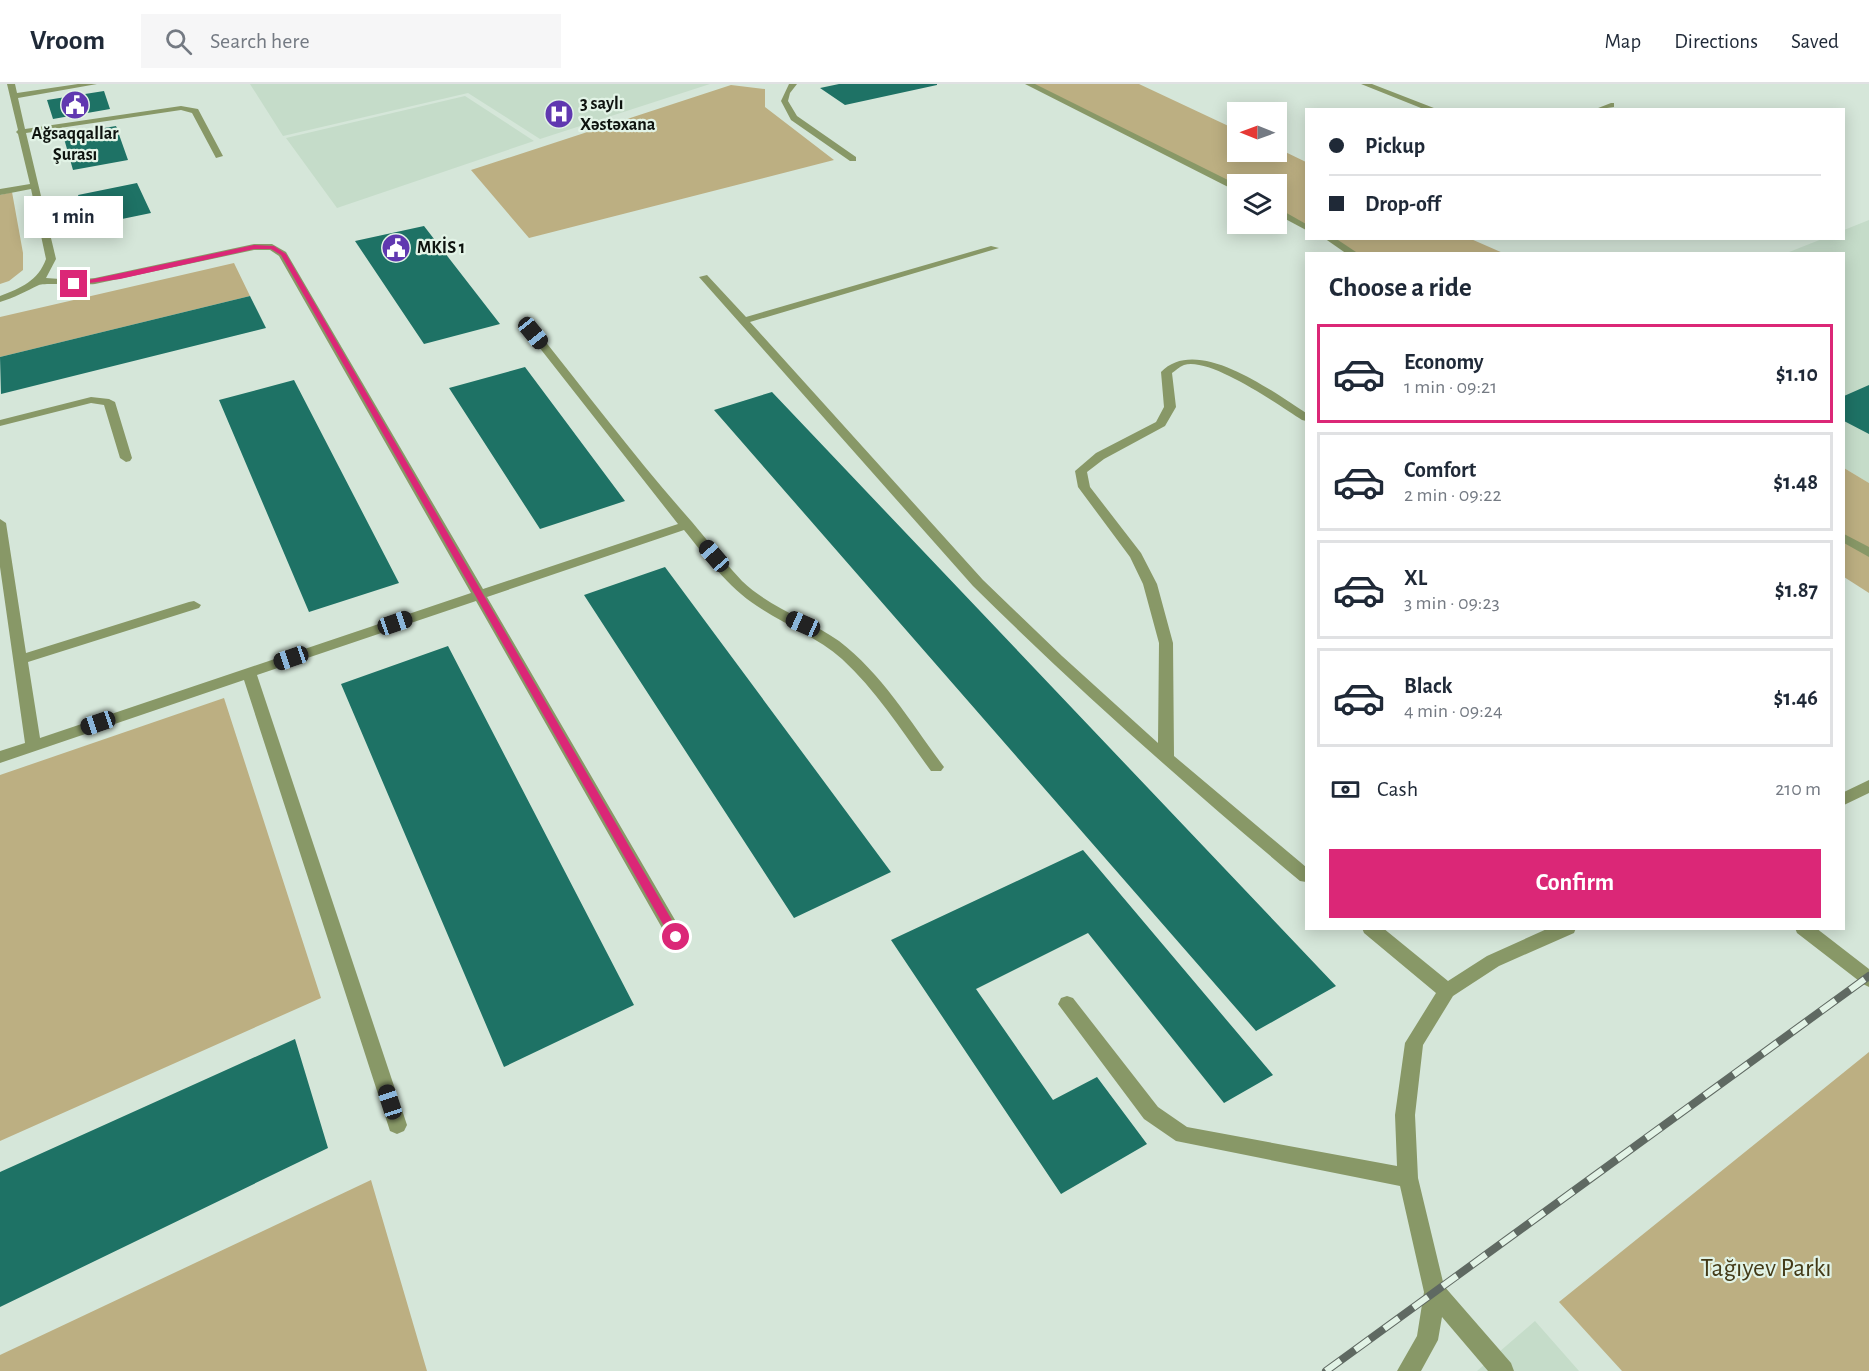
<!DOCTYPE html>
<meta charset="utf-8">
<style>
:root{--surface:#fff;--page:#f6f6f7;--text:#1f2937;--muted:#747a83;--line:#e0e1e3;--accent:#db2777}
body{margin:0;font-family:"Alegreya Sans",sans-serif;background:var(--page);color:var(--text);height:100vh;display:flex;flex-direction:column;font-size:22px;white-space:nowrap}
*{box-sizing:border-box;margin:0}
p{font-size:20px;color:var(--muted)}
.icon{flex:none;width:33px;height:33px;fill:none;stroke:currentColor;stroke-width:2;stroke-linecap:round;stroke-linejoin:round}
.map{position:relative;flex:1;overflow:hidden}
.side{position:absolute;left:1305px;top:168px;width:540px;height:678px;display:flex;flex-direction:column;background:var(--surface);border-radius:0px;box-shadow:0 3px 15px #0003}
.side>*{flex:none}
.top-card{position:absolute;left:1305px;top:24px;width:540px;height:132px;border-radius:0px;box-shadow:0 3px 15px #0003;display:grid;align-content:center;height:132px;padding:0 24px;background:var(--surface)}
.needle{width:39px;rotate:271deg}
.fabs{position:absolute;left:1227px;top:18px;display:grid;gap:12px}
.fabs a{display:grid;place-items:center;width:60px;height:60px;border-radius:0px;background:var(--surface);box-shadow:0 3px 15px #0003;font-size:30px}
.end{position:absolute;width:27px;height:27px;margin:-14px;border:8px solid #db2777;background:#fff;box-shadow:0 0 0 3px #fff}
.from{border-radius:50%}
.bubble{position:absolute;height:42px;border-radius:0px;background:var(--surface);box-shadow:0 3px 15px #0003;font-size:20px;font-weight:700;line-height:42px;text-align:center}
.car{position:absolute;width:18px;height:36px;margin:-18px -9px;border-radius:8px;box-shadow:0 0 4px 2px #0007;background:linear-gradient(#222 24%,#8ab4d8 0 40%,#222 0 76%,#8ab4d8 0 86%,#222 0)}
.top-card b{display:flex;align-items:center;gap:21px;height:57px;font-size:22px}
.top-card b+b{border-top:2px solid var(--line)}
.top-card i{width:15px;height:15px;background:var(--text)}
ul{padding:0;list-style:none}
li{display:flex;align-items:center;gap:18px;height:99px;margin:0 12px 9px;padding:0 12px;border:3px solid var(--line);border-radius:0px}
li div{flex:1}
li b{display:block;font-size:22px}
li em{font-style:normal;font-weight:700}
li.active{border-color:var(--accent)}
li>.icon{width:54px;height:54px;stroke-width:1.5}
h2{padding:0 24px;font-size:27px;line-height:72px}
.pay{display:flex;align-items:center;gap:15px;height:66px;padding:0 24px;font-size:22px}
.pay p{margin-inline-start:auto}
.action{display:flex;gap:12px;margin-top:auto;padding:12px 24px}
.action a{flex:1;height:69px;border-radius:0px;background:var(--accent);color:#fff;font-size:24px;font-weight:700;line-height:69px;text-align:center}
header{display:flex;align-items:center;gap:36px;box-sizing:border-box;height:84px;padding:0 30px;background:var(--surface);border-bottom:2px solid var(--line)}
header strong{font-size:28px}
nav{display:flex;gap:33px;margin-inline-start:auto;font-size:21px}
.search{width:420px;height:54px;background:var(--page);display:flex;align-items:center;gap:15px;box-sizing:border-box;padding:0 21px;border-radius:0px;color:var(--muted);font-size:22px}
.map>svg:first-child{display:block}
.built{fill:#c5dcc9}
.green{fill:#bcaf82}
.building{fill:#1e7265}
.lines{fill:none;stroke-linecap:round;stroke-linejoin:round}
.minor{fill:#889867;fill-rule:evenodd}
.rail-casing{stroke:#5f6962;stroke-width:8}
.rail{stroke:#e2f3e6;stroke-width:6;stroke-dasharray:18;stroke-linecap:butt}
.route{fill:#db2777}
.labels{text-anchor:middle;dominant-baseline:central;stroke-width:4.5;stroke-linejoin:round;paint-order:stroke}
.far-poi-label{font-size:18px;font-weight:bold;fill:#0e130f;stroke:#e2f3e6;text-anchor:start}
.near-park-label{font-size:26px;fill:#433a17;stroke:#e2f3e6}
</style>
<header>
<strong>Vroom</strong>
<div class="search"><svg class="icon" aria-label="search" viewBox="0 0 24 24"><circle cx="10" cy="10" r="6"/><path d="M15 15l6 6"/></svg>Search here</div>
<nav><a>Map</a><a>Directions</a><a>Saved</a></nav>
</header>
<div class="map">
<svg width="1869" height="1287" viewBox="0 0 1869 1287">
<rect width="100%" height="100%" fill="#d5e6d9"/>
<path class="built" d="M250,0h460l-170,55 -72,-46 -185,43z
M465,12l69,45 -197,67 -51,-70z
M1869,136v263l-25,-15v-214h-60l38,-15 22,-1v-8z
M1535,1237l44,50h-102z"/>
<path class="green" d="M1029,0h110l98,46 1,22h38l1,-4 29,14v65l-29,-17 -1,-26h-38l-1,5z
M731,1l34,4v18l69,53 -305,78 -58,-68z
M12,108l11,61v17l-14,11 -9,3v-89z
M1328,155h143l32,14h-148z
M234,179l16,33 -250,61v-40z
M1844,384l25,15v110l-25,-16z
M224,614l97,300 -321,143v-366z
M1869,968v319h-247l-63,-69z
M371,1096l56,191h-427v-16z"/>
<path class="building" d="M839,0h98v1l-92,20 -25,-17z
M104,7l6,18 -57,10 -6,-19z
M116,42l12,34 -55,10 -10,-35z
M137,99l14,30 -63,13 -10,-31z
M424,142l76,98 -76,20 -69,-103z
M250,212l16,32 -265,66 -1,-37z
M525,283l100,134 -85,28 -91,-141z
M294,296l105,203 -90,29 -90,-212z
M1869,301v49l-25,-13v-25z
M772,308l564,594 -80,45 -542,-621z
M665,483l226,305 -97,46 -210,-323z
M448,562l186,359 -130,62 -163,-383z
M1083,766l190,225 -49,28 -136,-170 -112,56 77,111 44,-23 50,67 -86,50 -170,-254z
M295,955l33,109 -328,159v-135z"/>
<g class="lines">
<path class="minor" d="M7,0h8l2,9 61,-9h19l-79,14 7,31 156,-23 17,3 25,47 -7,2 -24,-45 -11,-3 -155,23 30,126 -10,19 28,2 21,-2 159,-34h18l14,8 197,337 195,-65 -150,-191 9,-2c51,64 101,130 155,191 16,19 32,40 50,59 28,27 66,38 97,60 42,32 71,80 102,122l3,4 -3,4h-10c-28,-38 -54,-80 -89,-112 -25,-22 -57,-34 -85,-53 -29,-19 -51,-49 -73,-76l-197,67 195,335 3,5 -3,5 -6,2 -6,-2 -194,-341 -219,74 150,450 -3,6 -7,3 -7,-3 -146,-451 -244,83v-12l25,-8 -25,-176v-48l6,4 20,130 163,-51 5,-1 7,4 -2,3 -171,54 12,76 431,-145 -192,-337 -9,-6h-16l-159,34c-10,1 -52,-1 -56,1 -13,6 -25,13 -39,17v-6c21,-8 38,-15 46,-37l-15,-70 -31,6v-6l30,-5 -12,-50 -2,-2 2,-2z
M789,0h8l-7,9 -2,8 9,15 59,41v4h-6l-59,-41 -10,-19z
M1025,0h10l203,101v7z
M1361,0h11l67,26h-13z
M1611,19h3v4l-21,3z
M1276,123l30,17v6l-30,-16z
M1324,154h11l24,16h-12z
M991,162l8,2 -249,74 233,258 79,76 96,87 1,-100 -16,-59 -13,-27 -52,-70 -3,-16 21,-18 60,-31 8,-15 -3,-35c36,-38 112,20 145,41v8l-4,-1c-24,-15 -91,-63 -118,-55 -5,2 -9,6 -12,8l4,34 -11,19 -61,33 -17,13 3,15 51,66 16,31 16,59 1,113 132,111v15l-6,-1c-113,-95 -222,-191 -327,-295l-274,-309 8,-2 39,42z
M91,313l18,2 6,3 17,56 -2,3 -4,1 -6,-4 -16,-53 -13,-2 -91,23v-6z
M1844,450l25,13v10l-25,-14z
M1869,696v13l-25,12v-13z
M1362,844h21l65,53 39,-25 62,-28h27l-2,5 -75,33 -46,30 -30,49 -8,70 3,63 26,108 67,77 3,8h-26l-46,-54 -4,23 -17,31h-24l20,-35 7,-44 -24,-106 -224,-45 -32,-22 -86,-115 3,-6 6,-2 6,2 85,109 29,20 210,39 -2,-51 10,-72 31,-50 -72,-60z
M1795,844h21l53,41v18l-6,-3 -66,-51z"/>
<g class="rail-casing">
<path id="rail" d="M1326,1287l543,-395"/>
</g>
<use href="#rail" class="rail"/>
</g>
<path class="route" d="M254,161l20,1 12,8 394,680v6h-8l-391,-685 -10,-6h-17l-134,30 -46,6 -4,-1z"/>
<defs>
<g id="civic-disc" transform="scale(1.5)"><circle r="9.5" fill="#6038b0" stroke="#e2f3e6"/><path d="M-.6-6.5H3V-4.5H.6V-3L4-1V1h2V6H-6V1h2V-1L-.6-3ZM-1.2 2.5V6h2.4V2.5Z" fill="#fff"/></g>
<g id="hospital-disc" transform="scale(1.5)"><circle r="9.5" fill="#6038b0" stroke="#e2f3e6"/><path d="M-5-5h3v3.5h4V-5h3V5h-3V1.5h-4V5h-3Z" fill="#fff"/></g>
</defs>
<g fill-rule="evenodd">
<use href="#civic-disc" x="75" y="21"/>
<use href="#hospital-disc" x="559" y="30"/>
<use href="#civic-disc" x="396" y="164"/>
</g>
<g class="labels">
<g class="far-poi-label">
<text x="580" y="20">3 saylı<tspan x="580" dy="21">Xəstəxana</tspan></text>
<text x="75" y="50" text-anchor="middle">Ağsaqqallar<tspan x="75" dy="21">Şurası</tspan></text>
<text x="417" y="164">MKİS 1</text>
</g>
<g class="near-park-label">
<text x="1766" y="1184">Tağıyev Parkı</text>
</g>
</g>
</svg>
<div class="fabs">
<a><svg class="needle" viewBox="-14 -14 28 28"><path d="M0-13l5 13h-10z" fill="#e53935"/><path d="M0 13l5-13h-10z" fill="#747a83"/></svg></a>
<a><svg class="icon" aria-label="layers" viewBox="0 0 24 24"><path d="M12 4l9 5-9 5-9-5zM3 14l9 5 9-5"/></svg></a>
</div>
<i class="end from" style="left:676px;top:853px"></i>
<i class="end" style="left:74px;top:200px"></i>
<div class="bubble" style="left:24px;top:112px;width:99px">1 min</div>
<i class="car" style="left:533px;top:249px;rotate:141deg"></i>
<i class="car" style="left:714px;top:472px;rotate:319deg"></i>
<i class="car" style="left:395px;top:539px;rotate:71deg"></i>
<i class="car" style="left:803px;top:540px;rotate:294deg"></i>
<i class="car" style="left:291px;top:574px;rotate:251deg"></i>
<i class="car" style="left:98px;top:639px;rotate:251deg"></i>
<i class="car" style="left:390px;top:1018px;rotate:342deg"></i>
<div class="top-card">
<b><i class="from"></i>Pickup</b>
<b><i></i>Drop-off</b>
</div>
<section class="side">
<h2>Choose a ride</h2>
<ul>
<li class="active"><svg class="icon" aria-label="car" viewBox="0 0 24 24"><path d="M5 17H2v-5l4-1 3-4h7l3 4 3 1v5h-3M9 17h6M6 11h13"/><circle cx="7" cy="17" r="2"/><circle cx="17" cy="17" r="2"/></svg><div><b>Economy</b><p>1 min · 09:21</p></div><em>$1.10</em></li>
<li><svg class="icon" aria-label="car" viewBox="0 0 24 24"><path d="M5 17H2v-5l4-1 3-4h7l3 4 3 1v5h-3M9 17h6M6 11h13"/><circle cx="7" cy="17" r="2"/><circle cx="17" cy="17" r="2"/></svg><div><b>Comfort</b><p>2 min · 09:22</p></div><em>$1.48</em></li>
<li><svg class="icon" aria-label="car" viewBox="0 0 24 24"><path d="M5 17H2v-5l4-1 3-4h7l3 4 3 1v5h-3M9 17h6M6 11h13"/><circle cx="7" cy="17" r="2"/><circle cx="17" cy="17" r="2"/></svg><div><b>XL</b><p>3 min · 09:23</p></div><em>$1.87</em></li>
<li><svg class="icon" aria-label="car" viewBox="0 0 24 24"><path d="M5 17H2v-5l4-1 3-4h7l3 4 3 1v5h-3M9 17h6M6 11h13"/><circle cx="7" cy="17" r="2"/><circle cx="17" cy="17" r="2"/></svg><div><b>Black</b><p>4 min · 09:24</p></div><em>$1.46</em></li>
</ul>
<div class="pay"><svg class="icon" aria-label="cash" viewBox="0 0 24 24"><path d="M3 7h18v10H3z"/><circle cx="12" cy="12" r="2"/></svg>Cash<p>210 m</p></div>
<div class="action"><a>Confirm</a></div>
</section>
</div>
